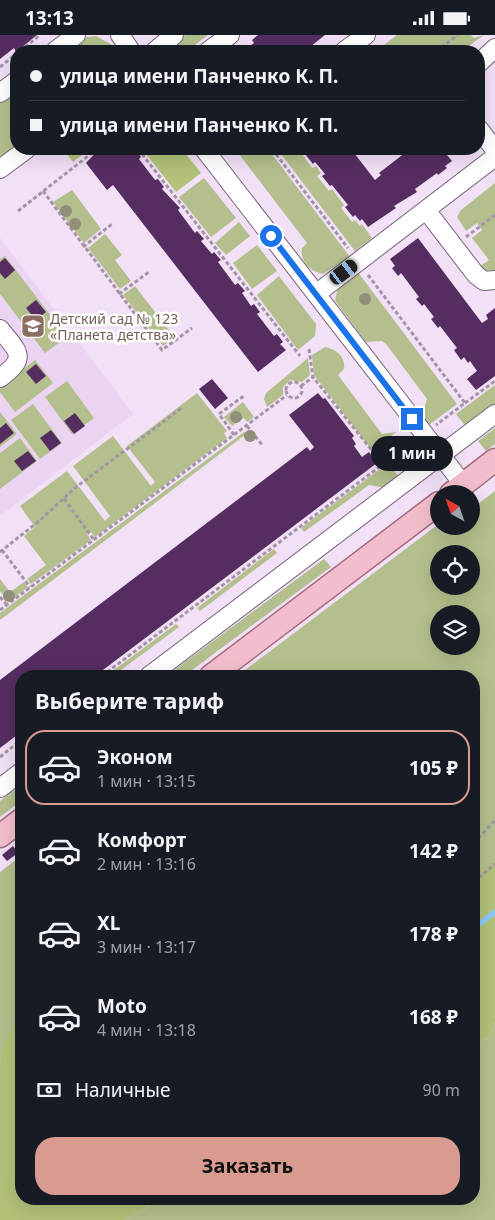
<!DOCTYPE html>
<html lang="ru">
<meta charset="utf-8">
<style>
:root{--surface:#171b24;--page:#20242c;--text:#f1f3f6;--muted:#9ea1a6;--line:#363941;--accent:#d99b90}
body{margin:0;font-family:"Noto Sans",sans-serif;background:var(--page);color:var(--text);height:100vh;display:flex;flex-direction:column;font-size:19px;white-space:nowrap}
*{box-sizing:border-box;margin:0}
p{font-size:16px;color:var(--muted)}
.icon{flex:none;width:28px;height:28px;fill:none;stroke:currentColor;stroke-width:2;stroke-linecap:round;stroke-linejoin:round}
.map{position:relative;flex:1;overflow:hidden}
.side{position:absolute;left:15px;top:635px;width:465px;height:535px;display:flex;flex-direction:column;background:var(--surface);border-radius:20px;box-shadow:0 5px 20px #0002}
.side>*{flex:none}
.hud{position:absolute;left:10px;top:10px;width:475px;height:110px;border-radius:20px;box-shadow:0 5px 20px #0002;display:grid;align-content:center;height:110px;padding:0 20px;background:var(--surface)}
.needle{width:32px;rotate:320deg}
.controls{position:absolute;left:430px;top:450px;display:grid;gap:10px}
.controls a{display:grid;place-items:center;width:50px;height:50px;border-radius:50%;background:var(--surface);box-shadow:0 5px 20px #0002;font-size:25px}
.end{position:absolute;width:22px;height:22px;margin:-11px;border:6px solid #1a73e8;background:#fff;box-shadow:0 0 0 2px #fff}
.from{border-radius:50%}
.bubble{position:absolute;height:35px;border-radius:18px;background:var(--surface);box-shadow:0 5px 20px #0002;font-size:16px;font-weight:700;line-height:35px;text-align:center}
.car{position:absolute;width:15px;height:30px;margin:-15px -8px;border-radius:6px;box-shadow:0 0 4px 1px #0007;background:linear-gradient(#222 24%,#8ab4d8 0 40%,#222 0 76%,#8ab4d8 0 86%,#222 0)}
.hud b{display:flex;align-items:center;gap:18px;height:48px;font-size:19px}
.hud b+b{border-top:1px solid var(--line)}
.hud i{width:12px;height:12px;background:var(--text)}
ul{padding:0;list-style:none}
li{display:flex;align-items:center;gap:15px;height:75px;margin:0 10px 8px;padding:0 10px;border:2px solid transparent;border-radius:20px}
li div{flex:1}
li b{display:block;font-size:19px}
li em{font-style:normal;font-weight:700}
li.selected{border-color:var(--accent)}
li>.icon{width:45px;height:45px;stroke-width:1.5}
h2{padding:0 20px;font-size:22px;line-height:60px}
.pay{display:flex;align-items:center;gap:12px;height:55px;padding:0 20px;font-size:19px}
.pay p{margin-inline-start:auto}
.button{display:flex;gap:10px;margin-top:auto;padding:10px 20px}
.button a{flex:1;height:58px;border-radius:20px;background:var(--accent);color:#111;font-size:20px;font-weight:700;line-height:58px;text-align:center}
.status{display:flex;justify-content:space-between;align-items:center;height:35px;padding:0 25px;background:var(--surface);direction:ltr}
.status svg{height:14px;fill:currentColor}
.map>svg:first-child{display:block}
.built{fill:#ebd4f1}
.green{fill:#b3bf8c;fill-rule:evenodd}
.forest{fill:#b2c278}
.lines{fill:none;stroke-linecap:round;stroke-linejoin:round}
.stream{stroke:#8dc8ff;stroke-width:5}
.building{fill:#562d61}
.minor-casing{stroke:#736377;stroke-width:20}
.major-casing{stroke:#a56a7c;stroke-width:25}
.path{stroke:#a395a6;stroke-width:3;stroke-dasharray:4 2.5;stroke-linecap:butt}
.minor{stroke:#fff;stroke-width:18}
.major{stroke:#f2becb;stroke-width:22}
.tree{fill:#918e79}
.route{stroke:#1a73e8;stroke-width:6}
.labels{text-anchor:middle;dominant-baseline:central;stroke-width:5;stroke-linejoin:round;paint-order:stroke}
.education-label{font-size:14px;fill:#785e54;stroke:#fff;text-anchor:start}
</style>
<div class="status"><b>13:13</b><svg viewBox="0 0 49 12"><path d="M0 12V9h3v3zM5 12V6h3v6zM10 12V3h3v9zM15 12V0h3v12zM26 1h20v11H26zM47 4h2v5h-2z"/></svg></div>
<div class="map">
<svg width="495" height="1185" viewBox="0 0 495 1185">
<rect width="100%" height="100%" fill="#f2e0f6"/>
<path class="built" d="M0,203l133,176 -133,102z"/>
<path class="green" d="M185,0h23l-21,16h-4l-7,-9z
M397,0h74l3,3 10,-3 -22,16h-86z
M96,1l18,10 3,5h-49l19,-14z
M16,54v60l-16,13v-61z
M235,114h33l82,108 -27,17c-12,-2 -24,-13 -21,-26l5,-5z
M277,114h25l3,3 -3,2 10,14 4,-2 5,7 -4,3 12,15 3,-2 12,16 -3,3 11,14 3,-2 5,6 2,-2 10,14 -17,13z
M204,143l32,40 -25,19 -32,-40z
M495,148v87h-10l-6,-3 10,-7 -17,-22 10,-8 -5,-7 -11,8 -9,-14 4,-7z
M72,155l29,39 -17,14 -31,-41z
M239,187l11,14 -24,19 -11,-12z
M105,199l17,21 -7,5 16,21 -11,8 -32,-41z
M257,210l20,26 -25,18 -19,-26z
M5,221l62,81 -22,16 -45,-59v-35z
M357,236l100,133 -28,21 -7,-10 5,-16 -41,-55 -4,-3 -16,1 -31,-41 3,-14z
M279,241l37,48 -1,12 -17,14 -41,-55z
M135,251l40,52 -12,8 -40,-51z
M325,312c11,2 21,10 19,22l-6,6 44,59 14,-2 -21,17 -2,-2 -2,2 -57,-74 -2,-20z
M308,323l2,17 -8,7 -12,-2 -7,7v8l-16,12 -3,-8 2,-6z
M35,325l18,23 -38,29 -15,-20v-5z
M67,346l27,37 -22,16 -27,-37z
M495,350v20l-29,22 -10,-13z
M197,358l30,38 -3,2 3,5 -132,99 -4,-5 -4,2 4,6 -60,44 -4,-5 19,-14 -22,-29 11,-9 -15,-21 47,-35 38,50 5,-5 -37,-50 40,-30 38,50 4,-4 -28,-36z
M243,367l11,15 -7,5 -3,-4 -12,8 -8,-9z
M33,369l29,39 -22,16 -29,-39z
M0,377l17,22 -17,13z
M495,393v16l-9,7 -8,-10z
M244,397l6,1 4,5 -10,-2 -3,2 -241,182v-7z
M20,403l17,23 -37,28v-36z
M388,428l11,14 -13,11 -17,-3 -65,47 -3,-4z
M495,456v379l-21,17v-211h-237l199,-150 5,6 8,-6h22v-17zM439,519h32v32h-32zM439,579h32v32h-32z
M274,514l3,4 -77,58 -3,-3z
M324,524l7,8 -147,109h-18z
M0,544l10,13 14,-10 4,5 -20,15 -8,-11z
M176,589l3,3 -58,43 -1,6h-14z
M21,750v16l-21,16v-16z
M21,821v158l-3,2 -18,47v-191z
M495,987v198h-371l38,-21h312v-157l15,-4z"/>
<path class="forest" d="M63,114h27l-17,13z
M142,114h40l19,24 -25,19z
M495,826v161l-6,16 -15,4v-163z
M21,979v185h141l-38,21h-124v-157l6,-24 12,-23z"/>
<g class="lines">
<path class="stream" d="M474,893l21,-16"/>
</g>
<path class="building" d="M0,0h37l-21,17 -2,-4 -14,11z
M258,0h67l-15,12 2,2 -3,2h-66l11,-8 -2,-3z
M99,114l2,3 4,-3h30l6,8 -2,2 16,21 3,-1 6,8 -2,2 18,19 -2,2 17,23 2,-2 7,8 -3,2 11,13 2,-2 7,8 -3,2 17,23 3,-2 7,8 -3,2 9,13 3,-2 6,8 -3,2 17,22 3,-2 6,8 -3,2 6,6 -28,22 -145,-187 -6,5 -21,-27z
M305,114h46l24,31 6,-5 -2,-2 31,-24h32l10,12 -7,5 2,2 -9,7 -1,-2 -22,16 2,3 -23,14 2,2 -28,19 -6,-8 -2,2 -5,-6 -2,2 -8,-10 3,-2 -16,-20 -2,1 -8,-10 3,-2 -10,-12 -2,2 -8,-10 3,-2z
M418,203l64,85 6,-4 -2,-4 9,-7v68l-19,14 -9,-11 10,-8 -7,-10 -2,2 -4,-6 -3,3 -7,-10 3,-2 -17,-22 -2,2 -7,-9 3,-2 -10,-13 -2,2 -6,-7 3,-2 -18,-24 -3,3 -6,-8 3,-2 -5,-7z
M5,223l10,12 -10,9 -5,-6v-11z
M36,265l10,12 -10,8 -10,-12z
M36,329l10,12 -10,8 -10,-12z
M212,344l16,19 -13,11 -16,-20z
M318,358l5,6 2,-1 29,38 -2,2 4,6 -2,2 8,11 7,-5 8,11 -282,213h-74v56l-21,16v-68l307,-233 3,4 4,-4 -25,-32z
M75,378l10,13 -11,8 -10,-13z
M6,388l8,10 -14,11v-16z
M51,395l10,13 -11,8 -10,-13z
M28,416l8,10 -14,10 -8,-10z
M13,811l5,7 -11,8 -5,-6z"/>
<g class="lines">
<g class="minor-casing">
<path id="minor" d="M120,0l11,16
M55,16l21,-16
M155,16l19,-16
M208,16l22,-16
M344,16l22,-16
M479,28l16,-15
M0,58l16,-12
M479,94l16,21
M204,114l259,335
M0,134l27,-20
M426,175l50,65 8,6 11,-1
M316,259l179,-137
M0,294c19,24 28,28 0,49
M149,641l346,-262
M0,753l21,-16"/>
</g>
<g class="major-casing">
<path id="major" d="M451,459l44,-34
M211,641l228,-173
M0,801l21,-16"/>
</g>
<path class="path" d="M20,16l20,-16
M436,16l22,-16
M0,32l16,-13
M138,114l162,207
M272,114l76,99
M43,156l119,159 30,-22
M18,176l79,-62
M466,202l29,-22
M83,212l29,-23
M368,240l97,128 -29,22
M119,259l30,-22
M309,314l4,28 69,86
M286 355a8 8 0 1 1 16 0a8 8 0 1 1-16 0Z
M301,351l12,-9
M465,368l30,-22
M247,391l16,20
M234,400l-15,-21 26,-19
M64,464l30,41
M2,515l28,37
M0,517l38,-30 37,-34 108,-81
M0,562l7,8
M0,575l287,-215
M102,641l309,-233
M0,722l21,-17
M474,808l21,-23
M474,847l21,-18"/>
<use href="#minor" class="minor"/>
<use href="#major" class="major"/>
</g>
<g class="tree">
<circle cx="66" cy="176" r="6"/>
<circle cx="75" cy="189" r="6"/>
<circle cx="365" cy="264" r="6"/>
<circle cx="236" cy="382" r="6"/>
<circle cx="250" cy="401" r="6"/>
<circle cx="9" cy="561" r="6"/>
</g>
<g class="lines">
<path class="route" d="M271,201l141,183"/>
</g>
<defs>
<g id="school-square" transform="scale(1.25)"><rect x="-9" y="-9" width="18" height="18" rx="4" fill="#8d6e63" stroke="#fff"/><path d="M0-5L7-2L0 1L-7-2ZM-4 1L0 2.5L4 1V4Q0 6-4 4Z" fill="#fff"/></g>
</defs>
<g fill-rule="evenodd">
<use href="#school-square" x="33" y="291"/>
</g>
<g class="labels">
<g class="education-label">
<text x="50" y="283">Детский сад № 123<tspan x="50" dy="16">«Планета детства»</tspan></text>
</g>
</g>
</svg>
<div class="controls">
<a><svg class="needle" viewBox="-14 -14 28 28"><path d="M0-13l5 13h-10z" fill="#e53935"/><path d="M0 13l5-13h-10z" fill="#9ea1a6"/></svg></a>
<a><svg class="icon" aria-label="locate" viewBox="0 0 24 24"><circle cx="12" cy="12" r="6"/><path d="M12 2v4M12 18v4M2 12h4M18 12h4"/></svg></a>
<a><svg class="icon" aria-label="layers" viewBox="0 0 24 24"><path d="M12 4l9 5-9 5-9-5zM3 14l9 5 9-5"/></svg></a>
</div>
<i class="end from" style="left:271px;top:201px"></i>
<i class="end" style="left:412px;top:384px"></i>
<div class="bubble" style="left:371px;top:401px;width:82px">1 мин</div>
<i class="car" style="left:344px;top:237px;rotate:53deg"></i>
<div class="hud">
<b><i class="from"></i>улица имени Панченко К. П.</b>
<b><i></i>улица имени Панченко К. П.</b>
</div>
<section class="side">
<h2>Выберите тариф</h2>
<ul>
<li class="selected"><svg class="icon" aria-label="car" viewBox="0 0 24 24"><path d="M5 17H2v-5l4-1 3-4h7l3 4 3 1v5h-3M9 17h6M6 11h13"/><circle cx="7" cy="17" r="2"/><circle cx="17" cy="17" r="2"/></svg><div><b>Эконом</b><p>1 мин · 13:15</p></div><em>105 ₽</em></li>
<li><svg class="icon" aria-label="car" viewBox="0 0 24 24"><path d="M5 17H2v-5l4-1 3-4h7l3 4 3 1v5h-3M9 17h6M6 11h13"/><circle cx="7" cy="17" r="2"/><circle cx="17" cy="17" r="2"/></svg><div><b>Комфорт</b><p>2 мин · 13:16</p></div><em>142 ₽</em></li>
<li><svg class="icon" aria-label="car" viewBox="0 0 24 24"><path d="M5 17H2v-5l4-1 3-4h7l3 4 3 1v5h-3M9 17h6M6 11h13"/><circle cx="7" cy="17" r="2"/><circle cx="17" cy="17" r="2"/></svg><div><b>XL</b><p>3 мин · 13:17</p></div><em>178 ₽</em></li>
<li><svg class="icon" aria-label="car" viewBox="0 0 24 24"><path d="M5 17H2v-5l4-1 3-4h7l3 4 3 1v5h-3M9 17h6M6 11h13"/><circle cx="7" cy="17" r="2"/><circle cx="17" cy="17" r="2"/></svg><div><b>Moto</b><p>4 мин · 13:18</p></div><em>168 ₽</em></li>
</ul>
<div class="pay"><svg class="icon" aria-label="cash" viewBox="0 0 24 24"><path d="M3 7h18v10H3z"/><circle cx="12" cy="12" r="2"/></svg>Наличные<p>90 m</p></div>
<div class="button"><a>Заказать</a></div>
</section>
</div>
